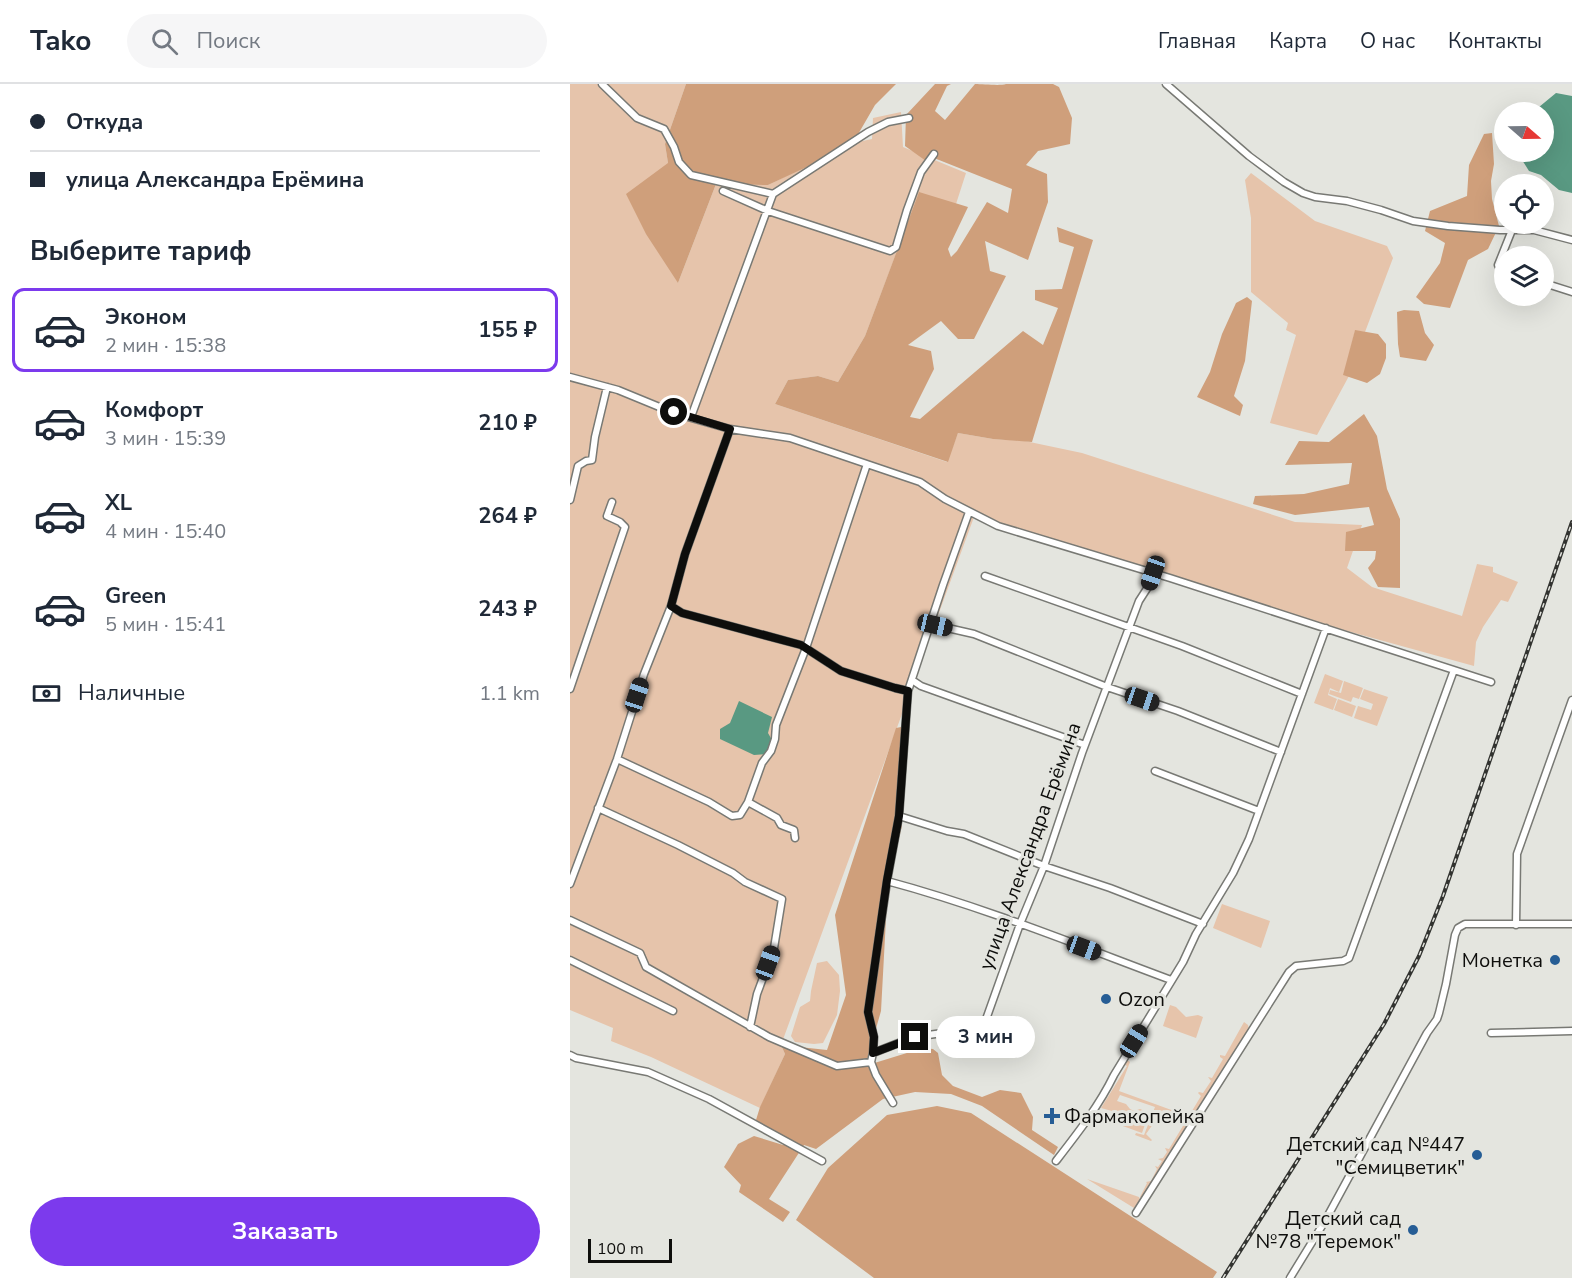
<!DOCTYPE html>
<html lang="ru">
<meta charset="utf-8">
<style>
:root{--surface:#fff;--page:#f6f6f7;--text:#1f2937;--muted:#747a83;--line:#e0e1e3;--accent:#7c3aed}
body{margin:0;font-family:"Nunito Sans",sans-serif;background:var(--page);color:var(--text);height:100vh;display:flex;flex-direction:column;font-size:22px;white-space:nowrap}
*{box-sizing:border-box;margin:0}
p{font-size:20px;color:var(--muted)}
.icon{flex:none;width:33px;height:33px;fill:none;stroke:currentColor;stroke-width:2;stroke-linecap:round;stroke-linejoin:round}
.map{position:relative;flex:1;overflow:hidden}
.panel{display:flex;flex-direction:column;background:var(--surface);width:570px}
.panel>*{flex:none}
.banner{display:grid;align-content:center;height:132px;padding:0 30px;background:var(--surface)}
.needle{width:39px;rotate:110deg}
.tools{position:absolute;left:924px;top:18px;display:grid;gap:12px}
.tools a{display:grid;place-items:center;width:60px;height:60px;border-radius:50%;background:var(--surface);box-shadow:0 6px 24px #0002;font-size:30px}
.scale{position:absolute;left:18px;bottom:15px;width:84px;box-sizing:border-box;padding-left:6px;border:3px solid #0e0e0c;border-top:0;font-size:16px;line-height:21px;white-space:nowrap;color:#0e0e0c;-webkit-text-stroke:4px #e4e5df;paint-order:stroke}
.end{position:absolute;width:27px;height:27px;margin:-14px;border:8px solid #0e0e0c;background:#fff;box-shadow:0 0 0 3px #fff}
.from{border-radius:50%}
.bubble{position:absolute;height:42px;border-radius:21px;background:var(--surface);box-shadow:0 6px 24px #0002;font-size:20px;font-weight:700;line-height:42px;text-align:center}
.car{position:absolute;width:18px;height:36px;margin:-18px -9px;border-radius:8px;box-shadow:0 0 4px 2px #0007;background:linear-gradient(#222 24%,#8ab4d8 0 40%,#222 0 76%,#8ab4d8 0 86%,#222 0)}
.banner b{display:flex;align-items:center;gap:21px;height:57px;font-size:22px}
.banner b+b{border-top:2px solid var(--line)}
.banner i{width:15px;height:15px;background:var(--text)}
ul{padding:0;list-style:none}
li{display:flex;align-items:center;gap:18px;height:84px;margin:0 12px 9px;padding:0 18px;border:3px solid transparent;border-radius:12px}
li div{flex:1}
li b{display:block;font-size:22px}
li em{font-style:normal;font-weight:700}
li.active{border-color:var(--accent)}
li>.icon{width:54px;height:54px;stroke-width:1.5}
h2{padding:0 30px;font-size:27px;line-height:72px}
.pay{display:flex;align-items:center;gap:15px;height:66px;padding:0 30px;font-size:22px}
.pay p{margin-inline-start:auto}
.button{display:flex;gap:12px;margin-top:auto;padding:12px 30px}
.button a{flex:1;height:69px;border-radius:36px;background:var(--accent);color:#fff;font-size:24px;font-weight:700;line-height:69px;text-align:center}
header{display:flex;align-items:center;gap:36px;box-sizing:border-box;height:84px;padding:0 30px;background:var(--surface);border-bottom:2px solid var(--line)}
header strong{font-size:28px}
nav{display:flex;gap:33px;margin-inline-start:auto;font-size:21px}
.search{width:420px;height:54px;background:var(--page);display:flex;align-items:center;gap:15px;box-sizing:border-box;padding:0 21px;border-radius:33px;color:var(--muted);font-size:22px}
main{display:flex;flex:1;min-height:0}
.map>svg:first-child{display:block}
.green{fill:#e6c4ab}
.forest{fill:#cf9f7b}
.water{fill:#599982}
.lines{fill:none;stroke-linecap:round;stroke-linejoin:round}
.minor-casing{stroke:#787974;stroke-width:9}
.minor{stroke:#fff;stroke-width:6}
.rail-casing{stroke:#323330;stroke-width:4}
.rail{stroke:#e4e5df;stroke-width:1.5;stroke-dasharray:4.5;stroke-linecap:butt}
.route{stroke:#0e0e0c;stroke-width:8}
.poi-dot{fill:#265d95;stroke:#e4e5df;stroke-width:2}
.labels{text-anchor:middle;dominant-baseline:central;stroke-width:6;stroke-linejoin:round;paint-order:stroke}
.street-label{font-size:20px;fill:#0e0e0c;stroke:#e4e5df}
.poi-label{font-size:20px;fill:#0e0e0c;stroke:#e4e5df;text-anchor:end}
</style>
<header>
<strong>Tako</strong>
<div class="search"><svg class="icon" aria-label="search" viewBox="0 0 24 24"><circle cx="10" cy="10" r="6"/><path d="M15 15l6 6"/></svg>Поиск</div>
<nav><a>Главная</a><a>Карта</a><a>О нас</a><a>Контакты</a></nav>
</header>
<main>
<section class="panel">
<div class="banner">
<b><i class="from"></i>Откуда</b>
<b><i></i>улица Александра Ерёмина</b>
</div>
<h2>Выберите тариф</h2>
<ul>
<li class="active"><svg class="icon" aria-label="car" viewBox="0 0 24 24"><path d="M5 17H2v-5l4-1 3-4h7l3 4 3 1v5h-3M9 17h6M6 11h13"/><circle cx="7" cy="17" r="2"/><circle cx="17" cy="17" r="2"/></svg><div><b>Эконом</b><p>2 мин · 15:38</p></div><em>155 ₽</em></li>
<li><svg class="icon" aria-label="car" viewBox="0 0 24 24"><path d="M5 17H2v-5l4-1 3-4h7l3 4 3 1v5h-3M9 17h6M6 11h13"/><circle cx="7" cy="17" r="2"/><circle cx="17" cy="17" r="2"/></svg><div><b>Комфорт</b><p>3 мин · 15:39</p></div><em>210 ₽</em></li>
<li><svg class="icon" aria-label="car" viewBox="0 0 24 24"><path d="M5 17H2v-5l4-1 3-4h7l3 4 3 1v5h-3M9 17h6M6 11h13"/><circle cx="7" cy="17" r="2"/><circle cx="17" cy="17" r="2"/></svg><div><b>XL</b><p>4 мин · 15:40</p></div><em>264 ₽</em></li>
<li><svg class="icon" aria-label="car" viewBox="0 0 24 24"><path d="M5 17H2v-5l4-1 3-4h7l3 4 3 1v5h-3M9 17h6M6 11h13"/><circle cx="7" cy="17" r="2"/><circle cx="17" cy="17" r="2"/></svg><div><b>Green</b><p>5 мин · 15:41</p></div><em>243 ₽</em></li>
</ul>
<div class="pay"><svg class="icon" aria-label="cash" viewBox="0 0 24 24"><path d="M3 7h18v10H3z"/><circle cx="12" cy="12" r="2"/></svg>Наличные<p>1.1 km</p></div>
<div class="button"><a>Заказать</a></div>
</section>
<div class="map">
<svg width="1002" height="1194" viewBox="0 0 1002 1194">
<rect width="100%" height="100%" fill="#e4e5df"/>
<path class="green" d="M0,0h116l-21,60 3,19 10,120 38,-99 52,1 85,-42 19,-4 1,-21 28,-6 2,35 63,26 -10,31 -37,-11 -54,143 -27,46 -20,-6 -30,4 -13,24 172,58 11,-29 35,6 32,2 57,12 213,69 67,3 -15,43 25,19 90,29 15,-52 16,3v5l25,10 -10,20 -7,-2 -18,27 -7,15 -2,24 -134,-37 -123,-38 -44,-16 -199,-58 -193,528 4,9 -25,54 -109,-51 -40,-16 2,-13 -43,-18z
M681,89l64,48 72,25 6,12 -28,74 -10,-1 -11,44 5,1 -32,59 -47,-12 26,-88 -10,-5 2,-7 -37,-31v-74l-6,-38z
M755,590l18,7 -4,11 -9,-4 -2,7 9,4 -4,11 -19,-7z
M774,597l19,7 -4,11 -6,-2 -2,5 -22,-8 1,-4 11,3z
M794,605l24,8 -11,29 -23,-8 4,-12 13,4 2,-6 -13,-5z
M768,615l18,7 -4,11 -18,-7z
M652,820l48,17 -9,27 -48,-20z
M257,877l12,14 1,16 -3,24 -14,28 -9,1 -19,-2 -4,-6 9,-29 10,-6 1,-10 6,-28z
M600,921l6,2 10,10 12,-2 5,2 -7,21 -33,-12z
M674,938l4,3 1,4 -107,169 -2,-1 7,-14 -1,-1 5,-1 6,-12 -2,-3 3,1 4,-6 -4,-2 5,-1 4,-6 -2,-4 4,1 32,-53 -3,-3 1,-1 4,1 8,-12 -3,-4 4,1 11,-19 -3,-2v-2l5,1z
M556,975l4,3 -11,29 58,21 -1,4 -13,-6 -17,24 6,6 -1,1 -16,-6 1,-2 8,2 11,-28 -35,-12 -3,6 9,3 4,5 4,2 6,-2 9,4 -7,20 -33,-12 3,-10 -11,-3 26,-42 -4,-2z
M517,1095l52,18 2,5 -7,6z"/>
<path class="forest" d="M116,0h210l-21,21 -22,38 -27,15 -58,27 -52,-1 -38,99 -32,-49 -20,-40 42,-31 -3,-19z
M365,0h16l-4,2 -12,25 10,9 30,-36c8,0 25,2 31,0h47l6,3 13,31 -2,26 -32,7 -12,14 21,9 1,28 -20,58 -43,-19 5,30 16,5 -32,63h-16l-17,-18 -33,24 23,6 3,18 -24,48 10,2 103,-88 20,14 15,-37 -23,-8v-10l27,-1 12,-42 -15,-5 -2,-15 36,13 -61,202 -39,-3 -35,-6 -10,29 -173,-58 13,-24 30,-4 20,6 27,-46 54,-144 49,15 -20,42 3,8 6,-6 30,-49 21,11 4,-24 -78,-31 -8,3 -21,-15 1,-31z
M922,49l2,31 -3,17 1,18 7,27 -11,23 -20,11 -18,48 -26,-4 -8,-7 24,-34 5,-20 -20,-12 5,-20 37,-15 2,-31 15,-31z
M677,213l5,4 -7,60 -11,35 9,9 -3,11 -43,-19 13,-25 12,-38 14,-31z
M834,226l15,1 6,22 9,12 -8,16 -26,-4 -2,-13 -1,-32z
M785,246l23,4 8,10v14l-6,16 -13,9 -24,-8z
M794,330l13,22 10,53 13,30v69l-22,-1 -10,-19 7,-9 1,-8h-31l1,-19 28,-7 -5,-18 -74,8 -42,-11 2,-8 49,-2 45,-10 3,-21 -67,2 14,-24 30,1z
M331,643l1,99 -14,56 -7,129 -14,49 1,5 55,-17 10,1 5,4 4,22 11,11 29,11 18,-7 21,3 12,24 -1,13 26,17 -4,8 -72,-49 -31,-12 -36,-2 -32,7 -67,50 -12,-4 -35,54 21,13 -7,10 -44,-30 2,-7 -17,-18 14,-23 16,-8 29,9 1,-6 -28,-19 4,-13 25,-53 -4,-9 46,5 19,-55 -11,-80 61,-187z
M367,1022l34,7 246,159 -4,6h-339l-78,-58 32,-52 59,-53z"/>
<path class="water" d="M986,9l16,3v97l-13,-3 -18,-15 -12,-4 -10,-16 2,-3h23v-40h-11z
M169,617l33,16 -4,16 4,7 -6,14 -12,1 -34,-16v-10l10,-6z"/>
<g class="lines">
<g class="minor-casing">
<path id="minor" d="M32,0l35,34 27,11 10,18 5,15 12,13 82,19 95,-62 20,-10 21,-4
M596,0l83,72 35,26 19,11 12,4 32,4 34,9 32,11 35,5 52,4h34l38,10
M153,107l45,20 122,40 6,-4 11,-37 14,-38 13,-18
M934,187l-4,-2 -2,-4 14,-35
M974,199l28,9
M0,293l48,13 56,23 56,16 60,9 130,44 25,17 53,27 172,52 321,104
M121,333l82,-223
M0,416l8,-34 8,-5 6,-1 3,-23 12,-50
M415,492l197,70 120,48
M101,522l11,7 119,32 40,26 54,17 13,3
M360,540l44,10 133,53 71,24 103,41
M342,596l9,6 164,59
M0,605l55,-162 -5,-5 -13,-6 5,-14
M47,675l92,43 23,14 8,-1 8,-13 29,16 4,7 13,5 1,8
M585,687l104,40
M178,718l14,-39 9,-12 4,-12 1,-14 30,-77 61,-184
M28,724l80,37 55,28 12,9 37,17 -8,49 -17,46 -7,33
M329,732l48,15 17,3 80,32 66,22 93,36
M317,797c97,26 190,64 284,99
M0,800l47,-125 27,-85 27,-68 14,-52 45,-125
M0,836l70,33 6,14 123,70 68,29 34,-4
M946,841l1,-71 55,-154
M0,876l103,51
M921,949l81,-2
M303,969l41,-16 64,-9 6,-3 36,-101 24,-58 38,-113 57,-152 9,-14 5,-14
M0,971l6,3 72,14 61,27 113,62
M323,1019l-17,-28 -5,-13 2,-9 1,-16 -6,-25 19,-131 12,-65 9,-125 35,-106 26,-73
M486,1077c21,-27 43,-55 58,-86l69,-113 13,-28 37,-61 16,-34 77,-211
M566,1129l153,-241 7,-6 47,-5 6,-3 105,-288
M720,1194l35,-57 102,-188 10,-14 2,-6 7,-29 9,-49 3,-7 7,-4h107"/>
</g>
<use href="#minor" class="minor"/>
<g class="rail-casing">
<path id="rail" d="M653,1194l161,-254 35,-68 24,-60 129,-374"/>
</g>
<use href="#rail" class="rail"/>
</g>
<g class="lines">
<path class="route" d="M104,328l56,17 -45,125 -14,52 11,7 119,32 40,26 54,17 13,3 -9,125 -12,64 -19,132 6,25 -1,16 42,-16"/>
</g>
<g class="poi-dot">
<circle cx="985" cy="876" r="6"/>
<circle cx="536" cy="915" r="6"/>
<path d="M479 1023h6v6h6v6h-6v6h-6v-6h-6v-6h6z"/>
<circle cx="907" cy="1071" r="6"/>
<circle cx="843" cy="1146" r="6"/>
</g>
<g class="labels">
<g class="street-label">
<text transform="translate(460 762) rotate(-70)">улица Александра Ерёмина</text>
</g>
<g class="poi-label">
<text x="973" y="876">Монетка</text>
<text x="548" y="915" text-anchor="start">Ozon</text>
<text x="494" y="1032" text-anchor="start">Фармакопейка</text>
<text x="895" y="1060">Детский сад №447<tspan x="895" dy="23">"Семицветик"</tspan></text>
<text x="831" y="1134">Детский сад<tspan x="831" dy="23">№78 "Теремок"</tspan></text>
</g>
</g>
</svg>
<div class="tools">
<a><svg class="needle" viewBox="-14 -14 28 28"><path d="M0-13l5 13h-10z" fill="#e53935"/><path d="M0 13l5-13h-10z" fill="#747a83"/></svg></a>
<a><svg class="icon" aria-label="locate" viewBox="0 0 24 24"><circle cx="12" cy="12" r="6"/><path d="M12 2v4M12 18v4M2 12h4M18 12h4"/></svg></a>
<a><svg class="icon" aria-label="layers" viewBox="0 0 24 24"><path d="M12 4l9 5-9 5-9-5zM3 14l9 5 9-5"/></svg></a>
</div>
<div class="scale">100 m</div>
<i class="end from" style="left:104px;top:328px"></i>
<i class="end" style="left:345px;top:953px"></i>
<div class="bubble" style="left:366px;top:932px;width:99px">3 мин</div>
<i class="car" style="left:583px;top:489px;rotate:199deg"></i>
<i class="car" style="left:365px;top:541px;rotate:103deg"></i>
<i class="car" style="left:67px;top:611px;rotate:18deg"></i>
<i class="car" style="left:572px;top:615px;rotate:109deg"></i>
<i class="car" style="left:514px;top:864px;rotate:110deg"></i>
<i class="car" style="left:198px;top:879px;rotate:20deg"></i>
<i class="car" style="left:564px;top:957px;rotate:32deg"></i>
</div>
</main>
